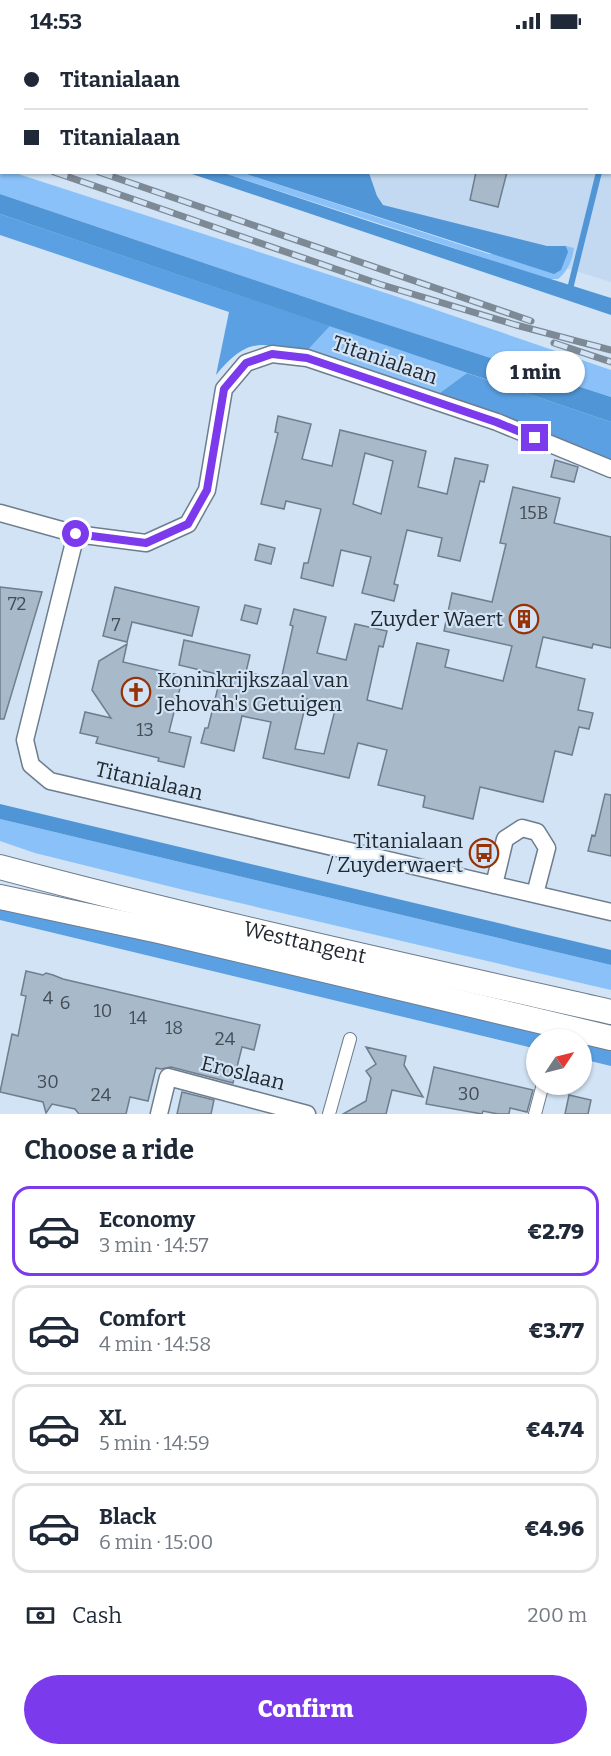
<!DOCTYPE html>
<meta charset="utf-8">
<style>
:root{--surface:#fff;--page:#f6f6f7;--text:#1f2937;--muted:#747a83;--line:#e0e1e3;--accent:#7c3aed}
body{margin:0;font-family:Bitter,serif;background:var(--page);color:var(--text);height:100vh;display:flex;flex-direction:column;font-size:22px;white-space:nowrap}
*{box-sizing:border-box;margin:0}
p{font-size:20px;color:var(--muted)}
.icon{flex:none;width:33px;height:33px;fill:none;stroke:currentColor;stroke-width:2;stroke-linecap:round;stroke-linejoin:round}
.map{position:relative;height:1072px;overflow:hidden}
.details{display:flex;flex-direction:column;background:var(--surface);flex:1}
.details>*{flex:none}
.banner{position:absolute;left:0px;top:0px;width:612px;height:132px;box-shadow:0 2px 4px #0004;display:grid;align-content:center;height:132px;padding:0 24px;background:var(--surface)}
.needle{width:39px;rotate:55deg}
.buttons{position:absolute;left:526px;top:987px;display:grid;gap:12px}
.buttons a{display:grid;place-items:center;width:66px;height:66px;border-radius:50%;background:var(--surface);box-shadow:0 2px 4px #0004;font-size:30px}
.end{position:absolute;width:27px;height:27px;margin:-14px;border:8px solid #7c3aed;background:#fff;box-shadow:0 0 0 3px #fff}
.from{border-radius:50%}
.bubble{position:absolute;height:42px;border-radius:21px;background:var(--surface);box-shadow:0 2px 4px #0004;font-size:20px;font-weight:800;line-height:42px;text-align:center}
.banner b{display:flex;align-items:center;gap:21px;height:57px;font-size:22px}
.banner b+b{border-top:2px solid var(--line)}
.banner i{width:15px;height:15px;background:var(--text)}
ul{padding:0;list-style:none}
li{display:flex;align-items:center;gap:18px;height:90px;margin:0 12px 9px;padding:0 12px;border:3px solid var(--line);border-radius:18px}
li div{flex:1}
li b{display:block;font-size:22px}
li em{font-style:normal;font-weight:800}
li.current{border-color:var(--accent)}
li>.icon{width:54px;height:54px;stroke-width:1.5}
h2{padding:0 24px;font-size:27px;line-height:72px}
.pay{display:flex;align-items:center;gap:15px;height:66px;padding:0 24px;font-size:22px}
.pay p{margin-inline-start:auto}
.action{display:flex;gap:12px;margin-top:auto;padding:12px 24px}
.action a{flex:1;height:69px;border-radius:36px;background:var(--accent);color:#fff;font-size:24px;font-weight:800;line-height:69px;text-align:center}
.status{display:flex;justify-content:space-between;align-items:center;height:42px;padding:0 30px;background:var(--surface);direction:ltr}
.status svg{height:16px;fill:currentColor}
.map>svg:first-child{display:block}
.built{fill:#c2d9f1}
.green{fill:#89c1f8}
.forest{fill:#5aa0e2}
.water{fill:#5096d7}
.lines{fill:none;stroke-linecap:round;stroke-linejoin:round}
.stream{stroke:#5096d7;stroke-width:6}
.building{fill:#a8b9ca;stroke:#6e7e8e;stroke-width:1.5;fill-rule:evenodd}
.pedestrian-casing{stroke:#6d7d8d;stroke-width:14}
.minor-casing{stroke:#6d7d8d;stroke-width:19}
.secondary-casing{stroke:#6d7d8d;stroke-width:26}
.pedestrian{stroke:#fff;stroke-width:12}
.minor{stroke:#fff;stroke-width:16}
.secondary{stroke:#fff;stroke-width:24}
.rail-casing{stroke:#7d8a96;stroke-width:7}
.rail{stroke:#d1e3f5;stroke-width:4.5;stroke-dasharray:14;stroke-linecap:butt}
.route{stroke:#7c3aed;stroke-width:8}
.labels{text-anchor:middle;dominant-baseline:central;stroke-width:4.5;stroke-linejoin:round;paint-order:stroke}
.number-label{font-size:18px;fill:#444d56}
.street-label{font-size:21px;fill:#232930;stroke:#d1e3f5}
.poi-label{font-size:21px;fill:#232930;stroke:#d1e3f5;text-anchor:end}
</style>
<div class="status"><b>14:53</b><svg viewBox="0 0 49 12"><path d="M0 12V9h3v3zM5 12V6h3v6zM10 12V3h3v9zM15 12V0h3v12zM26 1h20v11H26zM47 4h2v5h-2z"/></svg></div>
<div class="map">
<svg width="611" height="1072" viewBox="0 0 611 1072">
<rect width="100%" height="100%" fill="#d1e3f5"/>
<path class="built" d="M0,0h611v240l-351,-109 350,-1v-128h-608l-1,47z"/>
<path class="green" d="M0,126l2,4 13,1 386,125 210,72v27l-259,-84 -352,-119z
M224,131h19l246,81 78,-6 -1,-2 8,2c-2,13 -6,23 -16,31h-9z
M330,284l137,47 -34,25 -129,-44z
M0,777l611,146v25l-427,-100 -149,-37 -35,-12z"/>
<path class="forest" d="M0,172l330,112 -26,28c-44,-13 -57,-16 -88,21l13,-63 -229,-77z
M467,331l144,49v37l-178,-61z
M0,859l611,141v24l-29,-7v-19h-45v9l-537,-129z"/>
<path class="water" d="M189,131h35l153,51 234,74v17z
M243,131h126l8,23 6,9 164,41h19l2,6 -7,18 -7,4z
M0,152l352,119 259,84v25l-611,-208z
M0,762l611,146v15l-611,-146z"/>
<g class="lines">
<path class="stream" d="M610,86l1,-2
M569,251l30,-121"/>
</g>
<path class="building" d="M476,130h31l-9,35 -28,-7z
M278,374l33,8 -9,35 30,7 8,-36 86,21 -8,36 29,7 8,-36 33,7 -4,17 -4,-1 -20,80 -22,-5 4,-18 -35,-8 -13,54 4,1 -4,16 -32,-8 9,-36 -30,-7 -8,36 -32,-8 3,-15h4l13,-54 -35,-8 -2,8 -23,-5 17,-71 -3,-1zM365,411l28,8 -12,53 -28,-10z
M555,418l23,7 -4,15 -23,-5z
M513,445l47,11 -6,25 57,14v111l-18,-4 -1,4 -49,-11 -7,30 49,12 -7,31 15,3 -4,16 -10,-2 -7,28 -17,-4 -12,51 -63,-15 -7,32 -50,-12 2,-11 -47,-11 9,-35 -29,-7 -9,35 -86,-20 8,-36 -29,-6 -8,35 -33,-8 4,-15h3l13,-53 -42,-10 5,-25 66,15 -4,17 35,8 12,-54 -3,-1 4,-16 32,8 -9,36 29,7 9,-36 32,7 -4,16 -4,-1 -12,54 35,9 15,-66 32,7 -4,17 58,14 9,-35 -68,-15 8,-38 40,9 14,-58 -6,-1zM307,657l30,3 -13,52 -29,-5z
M259,502l16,4 -4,16 -16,-4z
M0,545l42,5 -38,127h-4z
M115,545l84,20 -7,29 -60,-14 -5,20 -24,-6z
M245,563l16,4 -4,15 -16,-4z
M127,602l-4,18 60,14 -14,56 22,5 -7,30 -26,-6 1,-3 -63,-15 2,-6 -18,-4 5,-21 26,6 -19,-28 7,-29z
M605,752l6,1v61l-23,-5 4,-16 3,1z
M26,929l17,4 3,-2 7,2 10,4 197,46 -6,25 -12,-3 -9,36 -62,-16 -10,2 -5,-1 -8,33 -18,-4 -4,17h-47l-4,-5 -23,-5 -6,9 -3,-11 -43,-10 12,-58 6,2 8,-40 -5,-1z
M366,1005l40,9 -2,9 19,32 -31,-7 -6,24h-43l23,-13 5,-23 -5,-7 10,-7z
M434,1025l99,23 -6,22 -17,-4 -1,6h-11l-15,-3 -1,3 -56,-10z
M182,1050l32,8 -3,14h-34z
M569,1053l22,5 -3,14h-23z"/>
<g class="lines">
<g class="pedestrian-casing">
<path id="pedestrian" d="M329,1072l21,-75
M535,1072l8,-30"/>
</g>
<g class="minor-casing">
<path id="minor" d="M0,471l76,21 70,9 42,-19 19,-34 17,-101 22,-26 26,-9 35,4 190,64 114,47
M76,492l-51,206 6,25 19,16 561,131
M494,843l11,-46 17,-11 15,4 10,16 -12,46
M159,1072l9,-37 139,37"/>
</g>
<g class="secondary-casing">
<g id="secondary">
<path id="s1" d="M0,825c202,54 407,99 611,145"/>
<path d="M0,855l159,34 452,107"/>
</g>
</g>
<use href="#pedestrian" class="pedestrian"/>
<use href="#minor" class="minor"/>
<use href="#secondary" class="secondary"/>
<g class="rail-casing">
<path id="rail" d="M0,97h2
M0,112l2,1
M54,130l325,112 137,41 95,25
M99,130l432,149
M554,301l57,19"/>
</g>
<use href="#rail" class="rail"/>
</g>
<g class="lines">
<path class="route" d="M76,492l70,9 42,-19 19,-34 17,-101 22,-26 26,-9 35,4 189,64 39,16"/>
</g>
<defs>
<g id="building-ring" transform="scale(1.5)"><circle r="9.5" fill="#d1e3f5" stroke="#973207" stroke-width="1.5"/><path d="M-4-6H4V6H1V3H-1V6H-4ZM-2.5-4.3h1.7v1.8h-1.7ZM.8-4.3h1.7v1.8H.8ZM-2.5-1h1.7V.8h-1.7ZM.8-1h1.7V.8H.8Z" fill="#973207"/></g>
<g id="church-ring" transform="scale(1.5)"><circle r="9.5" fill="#d1e3f5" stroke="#973207" stroke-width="1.5"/><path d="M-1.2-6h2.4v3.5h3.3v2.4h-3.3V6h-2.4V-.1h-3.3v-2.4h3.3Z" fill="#973207"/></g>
<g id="bus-ring" transform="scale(1.5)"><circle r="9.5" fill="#d1e3f5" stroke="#973207" stroke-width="1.5"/><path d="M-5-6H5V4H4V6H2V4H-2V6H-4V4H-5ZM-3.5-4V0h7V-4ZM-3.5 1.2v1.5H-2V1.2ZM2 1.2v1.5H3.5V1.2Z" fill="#973207"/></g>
</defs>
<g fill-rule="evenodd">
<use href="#building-ring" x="524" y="577"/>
<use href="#church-ring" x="136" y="650"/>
<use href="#bus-ring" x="484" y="811"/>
</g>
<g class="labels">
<g class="number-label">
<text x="534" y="471">15B</text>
<text x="17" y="562">72</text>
<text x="116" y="583">7</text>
<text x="145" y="688">13</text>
<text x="48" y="956">4</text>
<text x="65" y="961">6</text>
<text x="103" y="969">10</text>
<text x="138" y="976">14</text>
<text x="174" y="986">18</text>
<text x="225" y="997">24</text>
<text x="48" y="1040">30</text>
<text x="469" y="1052">30</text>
<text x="101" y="1053">24</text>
</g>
<g class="street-label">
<text transform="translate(385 318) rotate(19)">Titanialaan</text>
<text transform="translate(149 739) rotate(13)">Titanialaan</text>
<text stroke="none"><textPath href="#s1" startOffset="314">Westtangent</textPath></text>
<text transform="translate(243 1031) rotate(14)">Eroslaan</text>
</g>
<g class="poi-label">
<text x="503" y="577">Zuyder Waert</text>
<text x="157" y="638" text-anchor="start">Koninkrijkszaal van<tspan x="157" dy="24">Jehovah's Getuigen</tspan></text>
<text x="463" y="799">Titanialaan<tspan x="463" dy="24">/ Zuyderwaert</tspan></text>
</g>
</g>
</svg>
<div class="buttons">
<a><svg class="needle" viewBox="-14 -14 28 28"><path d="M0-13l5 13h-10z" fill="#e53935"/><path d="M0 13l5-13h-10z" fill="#747a83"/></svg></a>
</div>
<i class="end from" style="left:76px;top:492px"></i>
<i class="end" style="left:535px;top:396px"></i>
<div class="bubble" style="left:486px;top:309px;width:99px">1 min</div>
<div class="banner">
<b><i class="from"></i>Titanialaan</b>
<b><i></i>Titanialaan</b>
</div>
</div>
<section class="details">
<h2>Choose a ride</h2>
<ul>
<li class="current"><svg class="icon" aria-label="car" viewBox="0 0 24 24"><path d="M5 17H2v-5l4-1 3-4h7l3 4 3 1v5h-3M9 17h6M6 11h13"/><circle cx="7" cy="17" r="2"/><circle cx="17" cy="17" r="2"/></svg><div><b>Economy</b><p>3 min · 14:57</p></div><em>€2.79</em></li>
<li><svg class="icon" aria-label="car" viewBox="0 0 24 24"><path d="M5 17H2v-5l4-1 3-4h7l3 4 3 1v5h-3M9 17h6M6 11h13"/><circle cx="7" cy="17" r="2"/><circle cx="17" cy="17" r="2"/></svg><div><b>Comfort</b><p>4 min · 14:58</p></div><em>€3.77</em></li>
<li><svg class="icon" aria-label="car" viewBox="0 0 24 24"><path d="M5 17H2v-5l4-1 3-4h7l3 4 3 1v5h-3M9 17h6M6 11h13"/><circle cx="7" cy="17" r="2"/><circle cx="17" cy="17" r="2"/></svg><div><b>XL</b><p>5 min · 14:59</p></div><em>€4.74</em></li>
<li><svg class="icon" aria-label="car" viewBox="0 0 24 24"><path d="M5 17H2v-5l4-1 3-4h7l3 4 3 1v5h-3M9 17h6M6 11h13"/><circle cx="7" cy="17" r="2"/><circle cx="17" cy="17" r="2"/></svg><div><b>Black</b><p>6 min · 15:00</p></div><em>€4.96</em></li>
</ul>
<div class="pay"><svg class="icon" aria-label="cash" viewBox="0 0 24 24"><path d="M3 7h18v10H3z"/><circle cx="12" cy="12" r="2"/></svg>Cash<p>200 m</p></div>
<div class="action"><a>Confirm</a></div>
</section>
